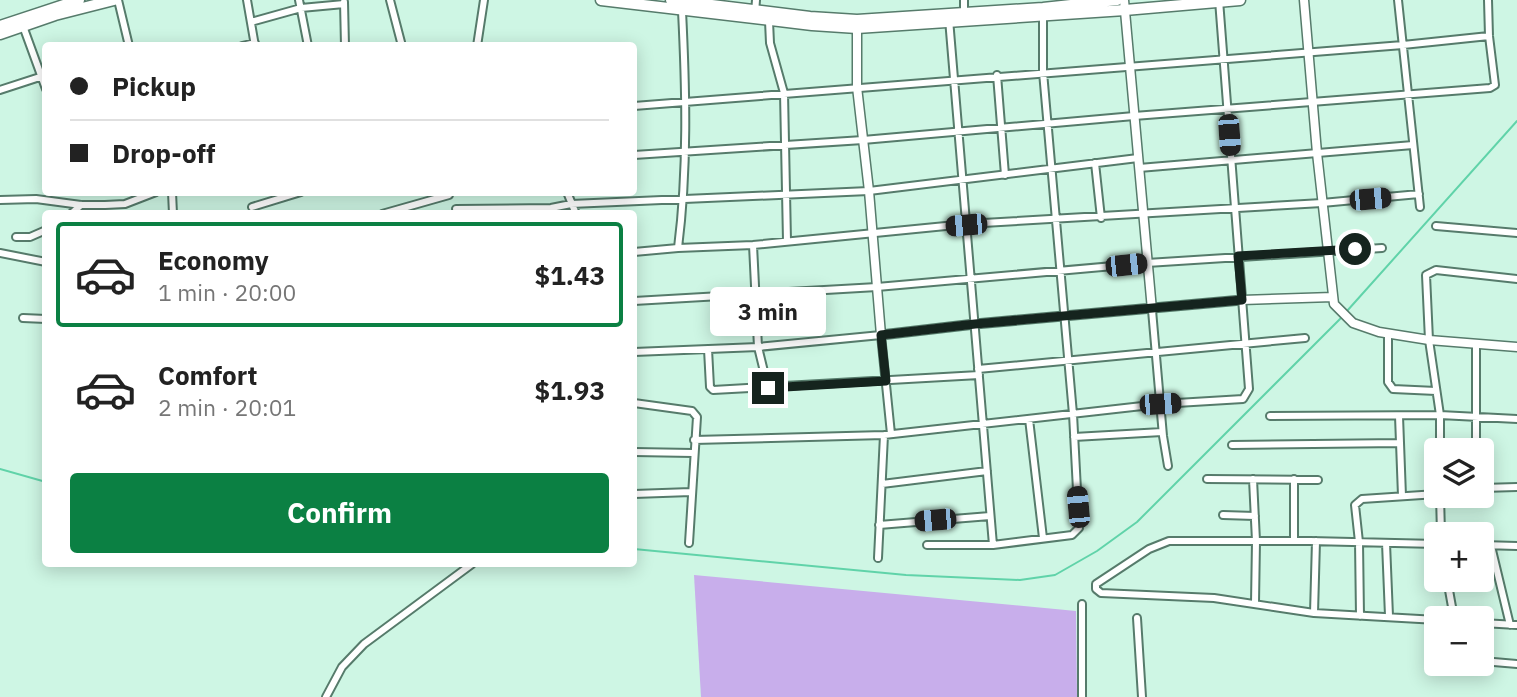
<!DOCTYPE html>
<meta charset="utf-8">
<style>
:root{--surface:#fff;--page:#f2f2f2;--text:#222;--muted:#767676;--line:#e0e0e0;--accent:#0b8043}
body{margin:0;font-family:"IBM Plex Sans",sans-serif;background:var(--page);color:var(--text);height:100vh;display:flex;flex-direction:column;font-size:26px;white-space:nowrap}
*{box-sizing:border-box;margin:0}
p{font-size:23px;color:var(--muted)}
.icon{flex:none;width:38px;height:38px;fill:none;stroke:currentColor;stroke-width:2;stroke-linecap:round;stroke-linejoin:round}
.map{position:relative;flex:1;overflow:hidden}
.drawer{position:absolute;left:42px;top:210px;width:595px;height:357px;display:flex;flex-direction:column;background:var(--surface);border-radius:7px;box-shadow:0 4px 18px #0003}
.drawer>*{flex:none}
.hud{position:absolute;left:42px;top:42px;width:595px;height:154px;border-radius:7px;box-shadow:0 4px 18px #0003;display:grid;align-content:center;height:154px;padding:0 28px;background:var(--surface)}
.fabs{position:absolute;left:1424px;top:438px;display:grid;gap:14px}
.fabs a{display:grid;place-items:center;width:70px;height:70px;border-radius:7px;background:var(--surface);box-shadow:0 4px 18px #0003;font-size:35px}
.end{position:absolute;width:32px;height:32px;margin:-16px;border:9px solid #15241e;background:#fff;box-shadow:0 0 0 4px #fff}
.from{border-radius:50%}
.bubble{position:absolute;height:49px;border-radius:7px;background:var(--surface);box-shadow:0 4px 18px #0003;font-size:23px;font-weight:700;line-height:49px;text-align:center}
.car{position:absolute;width:21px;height:42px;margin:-21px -10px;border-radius:9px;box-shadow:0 0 5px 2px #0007;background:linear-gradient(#222 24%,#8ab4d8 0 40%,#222 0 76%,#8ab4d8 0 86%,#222 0)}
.hud b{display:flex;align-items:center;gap:24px;height:66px;font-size:26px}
.hud b+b{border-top:2px solid var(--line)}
.hud i{width:18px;height:18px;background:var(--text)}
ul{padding:12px 0 0;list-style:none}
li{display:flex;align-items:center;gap:21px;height:105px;margin:0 14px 10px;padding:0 14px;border:4px solid transparent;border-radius:7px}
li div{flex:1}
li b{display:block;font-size:26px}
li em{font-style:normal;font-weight:700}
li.selected{border-color:var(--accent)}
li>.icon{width:63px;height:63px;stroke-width:1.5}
.button{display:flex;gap:14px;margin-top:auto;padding:14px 28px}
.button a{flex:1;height:80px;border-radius:7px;background:var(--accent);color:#fff;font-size:28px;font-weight:700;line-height:80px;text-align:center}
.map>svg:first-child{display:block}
.green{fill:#c8aeeb}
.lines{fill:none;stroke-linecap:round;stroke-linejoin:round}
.stream{stroke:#60d3a9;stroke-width:2}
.minor-casing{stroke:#567b6b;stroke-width:10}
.tertiary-casing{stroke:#567b6b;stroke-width:11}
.secondary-casing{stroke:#567b6b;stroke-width:13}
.minor{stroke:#fff;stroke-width:6}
.tertiary{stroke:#fff;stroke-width:8}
.secondary{stroke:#fff;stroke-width:10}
.route{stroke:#15241e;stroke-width:9}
</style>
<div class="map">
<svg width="1517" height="697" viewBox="0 0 1517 697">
<rect width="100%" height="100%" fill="#cef6e4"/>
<path class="green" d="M694,575l382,36 1,86h-376z"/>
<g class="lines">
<path class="stream" d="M1347,311l170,-190
M0,469l46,13
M634,549l272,26 114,5 35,-5 42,-24 40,-29 204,-204"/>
<g class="minor-casing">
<path id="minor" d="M118,0l11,46
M247,0l8,46
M299,0l9,46
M390,0l12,46
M964,0v13
M1398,0l22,207
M344,2l1,44
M755,13l1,-13
M949,19l44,526
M769,21l1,22 14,50 3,148
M251,22l50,-14 43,-4
M23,26l23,63
M242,46l13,-3
M477,46l7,-46
M997,75l8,100
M0,90l46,-15
M634,106l769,-61 86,-9
M634,155l229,-15 271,-24 356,-28 5,-3 -6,-49 -1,-36
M1095,163l6,55
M1139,168l274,-23
M172,192l1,22
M567,192l9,22
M0,200l36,-1 45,6h24l20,-1 31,-12
M252,207l49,-15
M456,209l95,-1 20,-4 298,-13 269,-33
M71,214l10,-9
M382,214l67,-19
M1436,226l81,7
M16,237h14l16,-7
M753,245l5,102 10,41
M678,248c10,-79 8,-158 4,-237
M634,252l44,-4 75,-3 213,-21 356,-21 97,-9
M0,253l46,9
M634,301l243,-14 270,-24 235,-15
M1152,310l11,126 5,30
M23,318l23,1
M1388,334v48l5,7 43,2
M708,349l2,38 3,3 266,-15
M634,352l124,-5 123,-12 10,99
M978,369l327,-31
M634,403l58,8 5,6 -8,126
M1270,416l170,-1 77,4
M1399,416l3,80
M1029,419l14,119
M1074,437l88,-5
M694,440l190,-5 276,-31 83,-5 6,-10 -30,-389
M1232,445l168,-2
M1440,450v-35l-11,-75 -3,-65 10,-5 81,9
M1476,450v-106
M634,452l59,1
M1207,479l111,1
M1253,479l3,62 -1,62
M882,484l105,-13
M1482,488l35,-1
M634,494l57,-2
M1440,495l1,39
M1223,515l32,1
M879,525l111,-9
M1294,541v-62
M1386,543l3,73
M1437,544l-127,-3h-141l-20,8 -53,35v5l5,4 113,5 100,15 123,7
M927,545h66l79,-10 7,-7 -6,-114 -30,-342v-58
M1482,545l35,1
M1491,546l19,79
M878,558l6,-123
M1447,579l7,39
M1314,613l2,-72
M1360,616l-1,-74 -4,-37 7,-6 75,-5
M1137,618l5,79
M1482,623l35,2
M1482,661l35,3
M326,697l16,-30 22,-23 108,-80
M1082,697v-93"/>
</g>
<g class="tertiary-casing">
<path id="tertiary" d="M1124,0l28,310
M1304,0l13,153 17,151 19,19 26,9 50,8 88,7
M857,28v59l12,104 12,144 94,-11 267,-24 91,-3"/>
</g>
<g class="secondary-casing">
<path id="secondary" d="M601,0l211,25 45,3 268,-18 115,-10
M671,0l139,17 47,3 186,-12 74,-8
M0,26l79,-26
M0,34l55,-19 59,-15"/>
</g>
<use href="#minor" class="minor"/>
<use href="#tertiary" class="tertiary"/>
<use href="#secondary" class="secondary"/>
</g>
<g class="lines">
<path class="route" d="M768,388l118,-7 -5,-46 94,-11 267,-24 -4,-44 117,-7"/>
</g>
</svg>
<div class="fabs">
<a><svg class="icon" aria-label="layers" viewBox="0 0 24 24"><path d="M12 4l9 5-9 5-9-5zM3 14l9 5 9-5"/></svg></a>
<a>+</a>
<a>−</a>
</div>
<i class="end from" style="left:1355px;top:249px"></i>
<i class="end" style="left:768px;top:388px"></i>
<div class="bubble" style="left:710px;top:287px;width:116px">3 min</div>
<i class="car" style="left:1229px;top:135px;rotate:176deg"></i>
<i class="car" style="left:1370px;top:199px;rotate:85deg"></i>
<i class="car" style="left:966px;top:225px;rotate:265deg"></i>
<i class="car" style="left:1126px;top:265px;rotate:84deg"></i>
<i class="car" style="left:1160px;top:404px;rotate:87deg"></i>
<i class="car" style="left:1078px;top:507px;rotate:355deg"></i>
<i class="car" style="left:935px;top:520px;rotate:265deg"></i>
<div class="hud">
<b><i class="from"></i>Pickup</b>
<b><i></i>Drop-off</b>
</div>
<section class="drawer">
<ul>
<li class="selected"><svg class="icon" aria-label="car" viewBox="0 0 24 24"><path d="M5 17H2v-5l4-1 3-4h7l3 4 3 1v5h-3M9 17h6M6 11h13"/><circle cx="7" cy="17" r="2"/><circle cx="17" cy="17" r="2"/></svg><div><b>Economy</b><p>1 min · 20:00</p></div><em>$1.43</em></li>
<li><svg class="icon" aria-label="car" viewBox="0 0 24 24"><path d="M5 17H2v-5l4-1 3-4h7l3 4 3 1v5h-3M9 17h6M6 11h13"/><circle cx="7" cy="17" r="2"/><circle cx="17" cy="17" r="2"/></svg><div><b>Comfort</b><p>2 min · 20:01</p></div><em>$1.93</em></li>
</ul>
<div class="button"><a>Confirm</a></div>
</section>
</div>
